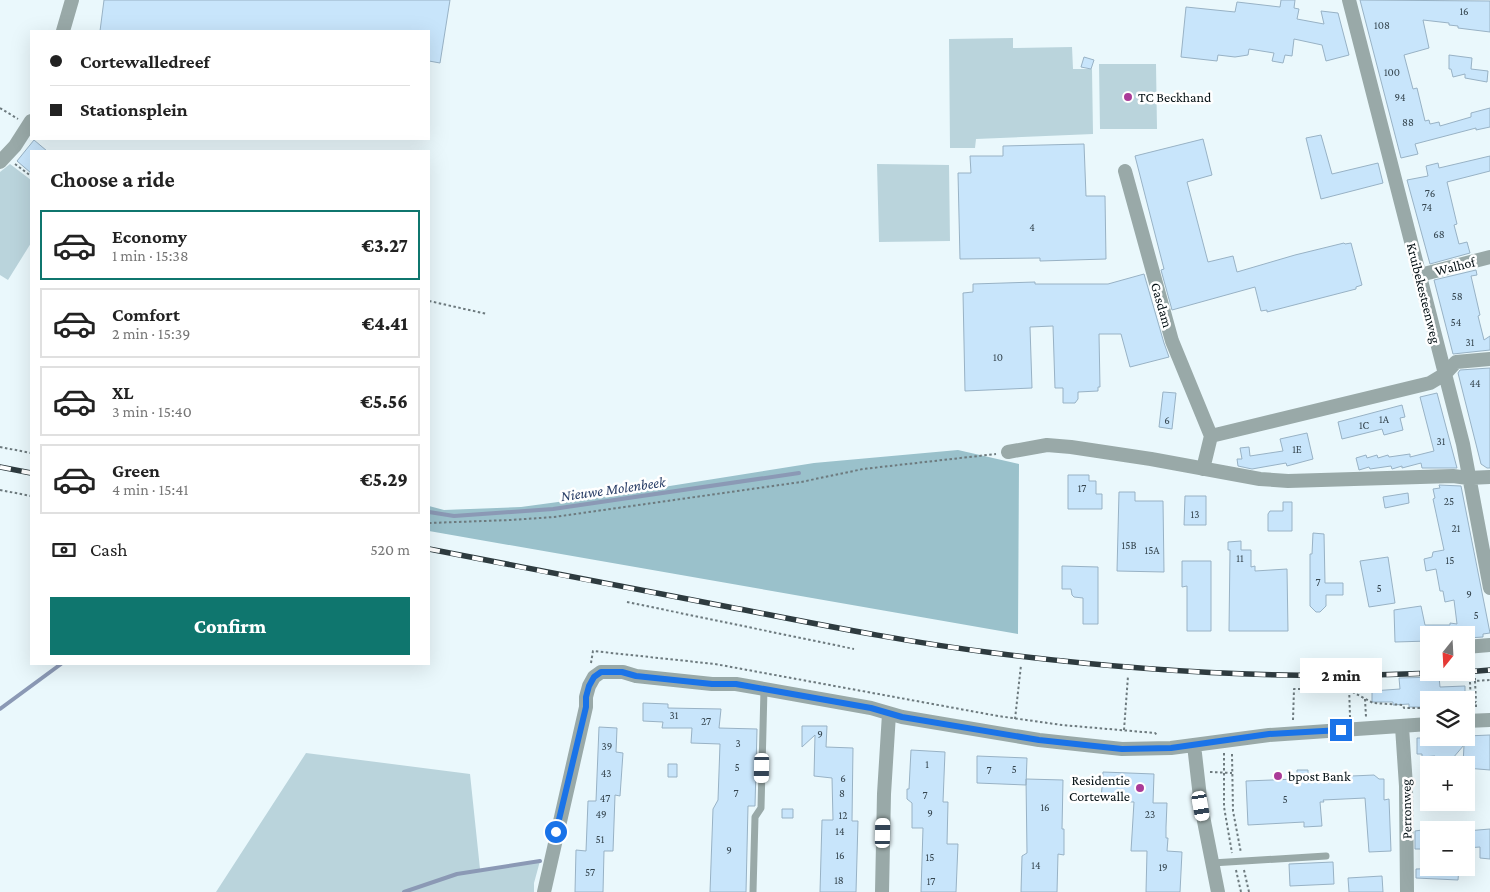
<!DOCTYPE html>
<meta charset="utf-8">
<style>
:root{--surface:#fff;--page:#f6f6f6;--text:#222;--muted:#767676;--line:#e0e0e0;--accent:#0f766e}
body{margin:0;font-family:"Crimson Pro",serif;background:var(--page);color:var(--text);height:100vh;display:flex;flex-direction:column;font-size:19px;white-space:nowrap}
*{box-sizing:border-box;margin:0}
p{font-size:16px;color:var(--muted)}
.icon{flex:none;width:28px;height:28px;fill:none;stroke:currentColor;stroke-width:2;stroke-linecap:round;stroke-linejoin:round}
.map{position:relative;flex:1;overflow:hidden}
.drawer{position:absolute;left:30px;top:150px;width:400px;height:515px;display:flex;flex-direction:column;background:var(--surface);border-radius:0px;box-shadow:0 5px 20px #0002}
.drawer>*{flex:none}
.banner{position:absolute;left:30px;top:30px;width:400px;height:110px;border-radius:0px;box-shadow:0 5px 20px #0002;display:grid;align-content:center;height:110px;padding:0 20px;background:var(--surface)}
.needle{width:32px;rotate:198deg}
.controls{position:absolute;left:1420px;top:626px;display:grid;gap:10px}
.controls a{display:grid;place-items:center;width:55px;height:55px;border-radius:0px;background:var(--surface);box-shadow:0 5px 20px #0002;font-size:25px}
.end{position:absolute;width:22px;height:22px;margin:-11px;border:6px solid #1a73e8;background:#fff;box-shadow:0 0 0 2px #fff}
.from{border-radius:50%}
.bubble{position:absolute;height:35px;border-radius:0px;background:var(--surface);box-shadow:0 5px 20px #0002;font-size:16px;font-weight:800;line-height:35px;text-align:center}
.car{position:absolute;width:15px;height:30px;margin:-15px -8px;border-radius:6px;box-shadow:0 0 4px 1px #0007;background:linear-gradient(#fff 24%,#345 0 40%,#fff 0 76%,#345 0 86%,#fff 0)}
.banner b{display:flex;align-items:center;gap:18px;height:48px;font-size:19px}
.banner b+b{border-top:1px solid var(--line)}
.banner i{width:12px;height:12px;background:var(--text)}
ul{padding:0;list-style:none}
li{display:flex;align-items:center;gap:15px;height:70px;margin:0 10px 8px;padding:0 10px;border:2px solid var(--line);border-radius:0px}
li div{flex:1}
li b{display:block;font-size:19px}
li em{font-style:normal;font-weight:800}
li.current{border-color:var(--accent)}
li>.icon{width:45px;height:45px;stroke-width:1.5}
h2{padding:0 20px;font-size:22px;line-height:60px}
.pay{display:flex;align-items:center;gap:12px;height:55px;padding:0 20px;font-size:19px}
.pay p{margin-inline-start:auto}
.cta{display:flex;gap:10px;margin-top:auto;padding:10px 20px}
.cta a{flex:1;height:58px;border-radius:0px;background:var(--accent);color:#fff;font-size:20px;font-weight:800;line-height:58px;text-align:center}
.map>svg:first-child{display:block}
.green{fill:#bad4dc}
.forest{fill:#9ac1cb}
.lines{fill:none;stroke-linecap:round;stroke-linejoin:round}
.stream{stroke:#8b99b5;stroke-width:4}
.building{fill:#c8e5fb;stroke:#98b2c5}
.path{stroke:#6d7a7e;stroke-width:2;stroke-dasharray:2.5 2.5;stroke-linecap:butt}
.service{stroke:#99a9a8;stroke-width:7}
.minor{stroke:#99a9a8;stroke-width:14}
.rail-casing{stroke:#2e3b3f;stroke-width:5.5}
.rail{stroke:#fff;stroke-width:4;stroke-dasharray:11;stroke-linecap:butt}
.route{stroke:#1a73e8;stroke-width:6}
.poi-dot{fill:#aa3b98;stroke:#fff;stroke-width:2}
.labels{text-anchor:middle;dominant-baseline:central;stroke-width:5;stroke-linejoin:round;paint-order:stroke}
.number-label{font-size:11px;fill:#35454e}
.poi-label{font-size:14px;fill:#041014;stroke:#fff;text-anchor:start}
.street-label{font-size:14px;fill:#041014;stroke:#fff}
.water-label{font-size:15px;font-style:italic;fill:#2d4169;stroke:#fff}
</style>
<div class="map">
<svg width="1490" height="892" viewBox="0 0 1490 892">
<rect width="100%" height="100%" fill="#eaf8fc"/>
<path class="green" d="M1013,38v10l59,-1 1,22h19l1,65 -117,5 -1,9h-25l-1,-109z
M1099,64h57l1,65h-57z
M10,164l21,16v63l-23,37 -8,-5v-103z
M877,164l72,1 1,76 -71,1z
M306,753l164,21 10,95 60,-8 -6,22v9h-318z"/>
<path class="forest" d="M958,450l61,14 -1,170 -589,-103v-25l15,4 77,-3 111,-15 182,-29z"/>
<g class="lines">
<path class="stream" d="M429,512l25,4 99,-7 246,-36
M0,709l61,-45
M404,892l53,-18 83,-13"/>
</g>
<path class="building" d="M104,0h346l-10,63 -11,-2v-30h-329z
M1281,0h14l-1,8 5,1 -2,10 27,5 -3,-13 17,2 11,42 -23,6 -4,-16 -28,-6 -2,17 -7,-1 -2,8 -11,-2 2,-8 -25,-4 -1,6 -13,2 -17,-2 -1,6 -36,-4 5,-50 49,5 2,-10 43,5z
M1360,0l130,1v31l-32,-4v-2l-9,-1v-2l-26,-3 6,28 -25,7 9,34 4,-1 8,33 4,-1 1,4 9,-2 1,4 31,-9v-4l19,-5v19l-14,3v-2l-61,16 3,10 -17,4z
M1449,55l23,3 -1,11 17,2 -1,11 -22,-4v-4l-12,3 -2,-8h-2z
M1084,57l10,3 -3,9 -10,-2z
M1321,135l11,39 46,-11 5,20 -62,16 -15,-61z
M1203,139l9,36 -25,7 21,80 25,-6 4,16 58,-17 49,-12 1,1 6,-1 11,42 -6,2v2l-89,23v-2l-6,1 -6,-24 -83,23 -11,-40 3,-1 -29,-113z
M34,140l13,11h-16v22l-14,-12z
M1084,144l2,52h19l1,63 -66,2v-3l-80,1 -2,-86h13l-1,-17h33v-10z
M1490,156v15l-43,11 10,42 -3,1 5,19 8,-2 3,11 -40,11 -23,-84 21,-4 -2,-10 12,-3 1,5z
M1476,270l1,5 -6,1 9,39 -2,1 6,24 6,-4v14l-37,4 -19,-74z
M1144,274l20,69 5,14 -39,10 -9,-33h-22l1,53h-2v4l-20,1v7l-3,4h-12v-15h-8l-2,-62 -23,1 2,61 -67,3 -2,-98 10,-1v-8l62,-2v2h73z
M1490,368v100h-3l-6,-4 -23,-91 2,-3z
M1163,392l13,1 -4,36 -13,-2z
M1437,393l20,75h-35l-1,-5 -19,5v-2l-10,3 -1,-3 -21,3 -1,-2 -10,3 -3,-12 10,-3 1,3 10,-3 1,3 10,-3 1,2 21,-3v3l24,-6 -14,-54z
M1402,405l3,12 -5,1 3,12 -19,5 -2,-6 -40,10 -4,-17z
M1307,433l6,26 -26,7 -1,-3 -34,6 -14,-3 -1,-7h5l-2,-11 9,-1 1,9 33,-5 -3,-12z
M1068,475h21v6h7v13h6v15h-34z
M1439,485l22,1 29,147 -7,1v3l-16,1v-3h-38v6l-34,1 -1,-32 27,-4 4,19h25v-2l7,1 -3,-24 -9,2 -2,-11h-3l-4,-22 -10,2 -2,-12 8,-2 1,-5 11,-2 -11,-51 2,-1 -2,-9 7,-1z
M1119,492h16v9h28l1,71 -47,-1z
M1408,493l1,10 -24,5 -2,-11z
M1185,496h21v29h-22z
M1283,502h9v29h-24v-17l2,-3h13z
M1313,533l11,1 1,49h18v12h-17v11l-6,6h-4l-6,-6v-52h2z
M1241,541v9h10v17l4,-1v5l32,-2 1,62h-59l1,-81h-2v-8z
M1388,557l7,46 -26,4 -9,-46z
M1182,561h29v70h-24v-45l-5,1z
M1062,566l36,1v57h-15v-26l-9,-1 -2,-2 -1,-6h-9z
M1439,677l1,10 25,-1v14h-36v7h-20v-3l-16,1v-3h-21v-11l28,-2 -1,-11z
M643,703l25,1v4l53,1 -2,19 38,1 -2,77h-7l-2,86h-36l3,-83 5,-9 2,-56 -29,-1 1,-15h-30l1,-6 -20,-1z
M802,726h25l-1,21 27,1 -1,73h6l-2,71h-36l2,-72h11l-1,-42 -18,-2 1,-41 -13,12z
M599,727l18,1 -1,24 7,1 -3,43 -5,-1 -2,56h-9l-1,41h-28l1,-42 10,1 2,-50h8z
M1490,735v35l-24,-2v-3h-3l1,-20 -17,20h-11l-1,-9 -13,1v-3h-5v-16h49v-2z
M911,750l34,2 -2,50h5l-1,42h11l-2,48h-35l2,-64h-11v-25l-5,-4v-10h2z
M977,756l50,2 -1,27 -49,-2z
M668,764h9v13h-9z
M1297,770h11v8l66,-3 5,4h5v21l5,-1 2,52 -22,1 -4,-54 -42,2 1,2h-4l2,24 -18,1v-5l-56,3 -2,-44 51,-2z
M1103,772l51,2 -1,29h14l-1,24v11h2l-1,13 15,1 -2,40h-34l1,-41h-16l3,-49 -33,-1z
M1026,779l37,1 -1,49h2v26l-6,-1 -1,38h-36l1,-36 5,-3z
M782,809h11v9h-11z
M1490,829v30l-10,-1v-11l-14,1v-17z
M1422,830h7v19h-14v-18z
M1333,862l1,22 -44,2 -1,-22z
M1449,868h10l-1,12 -42,-2v-9z
M1382,876l1,16h-34l-1,-14z"/>
<g class="lines">
<path class="path" d="M0,108l18,11
M15,164l16,12
M429,301l58,13
M0,447l31,6
M0,490l31,6
M429,523l82,-3 43,-3 247,-35 62,-13 133,-15
M627,602l227,47
M591,663l2,-12 122,13 283,52 64,9 93,8 2,2
M1475,678v3l15,-1
M1475,681l1,20
M1470,682l1,22 5,-2v6
M1349,685l1,32
M1365,699l1,18
M1015,719l6,-54
M1293,720l1,-31 55,1 24,13 30,2 1,3h25
M1124,730l4,-54
M1224,753v54l8,46
M1232,754l1,57 8,42
M1210,772l22,1
M1236,870l5,22
M1244,870l5,22"/>
<path class="service" d="M1212,863l114,-7
M753,892l2,-75 6,-9 3,-119"/>
<path class="minor" d="M1349,0l114,444 27,144
M63,31l9,-31
M0,162l15,-16 16,-25
M1125,171l47,170 39,95 219,-53 15,-9 11,-12 34,-3
M1420,275l70,-18
M1008,452l39,-7 24,2 80,12 109,20 28,2 165,-5 15,2 22,-1
M1203,469l8,-33
M1466,647l24,-2
M1466,721l24,-1
M1402,727l4,59 1,106
M1194,745l7,61 17,86
M544,892l42,-185v-10l3,-11 5,-9 7,-5h22l13,4 76,8h24l135,24 31,9 137,23 83,9 49,-1 98,-13 160,-11
M882,892l2,-98 5,-80"/>
<g class="rail-casing">
<path id="rail" d="M0,467l31,6
M429,549c100,20 200,39 300,58 88,17 176,35 265,46 150,19 303,28 455,19
M1466,672l24,-2"/>
</g>
<use href="#rail" class="rail"/>
</g>
<g class="lines">
<path class="route" d="M556,832l30,-125v-10l3,-11 5,-9 7,-5h21l14,4 76,8h24l135,24 31,9 137,23 83,9 49,-1 98,-14 72,-4"/>
</g>
<g class="poi-dot">
<circle cx="1128" cy="97" r="5"/>
<circle cx="1278" cy="776" r="5"/>
<circle cx="1140" cy="788" r="5"/>
</g>
<g class="labels">
<g class="number-label">
<text x="1464" y="11">16</text>
<text x="1382" y="25">108</text>
<text x="1392" y="72">100</text>
<text x="1400" y="97">94</text>
<text x="1408" y="122">88</text>
<text x="1430" y="193">76</text>
<text x="1427" y="207">74</text>
<text x="1032" y="227">4</text>
<text x="1439" y="234">68</text>
<text x="1457" y="296">58</text>
<text x="1456" y="322">54</text>
<text x="1470" y="342">31</text>
<text x="998" y="357">10</text>
<text x="1475" y="383">44</text>
<text x="1384" y="419">1A</text>
<text x="1167" y="420">6</text>
<text x="1364" y="425">1C</text>
<text x="1441" y="441">31</text>
<text x="1297" y="449">1E</text>
<text x="1082" y="488">17</text>
<text x="1449" y="501">25</text>
<text x="1195" y="514">13</text>
<text x="1456" y="528">21</text>
<text x="1129" y="545">15B</text>
<text x="1152" y="550">15A</text>
<text x="1240" y="558">11</text>
<text x="1450" y="560">15</text>
<text x="1318" y="582">7</text>
<text x="1379" y="588">5</text>
<text x="1469" y="594">9</text>
<text x="1476" y="615">5</text>
<text x="674" y="715">31</text>
<text x="706" y="721">27</text>
<text x="820" y="734">9</text>
<text x="738" y="743">3</text>
<text x="607" y="746">39</text>
<text x="927" y="764">1</text>
<text x="737" y="767">5</text>
<text x="1014" y="769">5</text>
<text x="989" y="770">7</text>
<text x="606" y="773">43</text>
<text x="843" y="778">6</text>
<text x="736" y="793">7</text>
<text x="842" y="793">8</text>
<text x="925" y="795">7</text>
<text x="605" y="798">47</text>
<text x="1285" y="799">5</text>
<text x="1045" y="807">16</text>
<text x="930" y="813">9</text>
<text x="601" y="814">49</text>
<text x="1150" y="814">23</text>
<text x="843" y="815">12</text>
<text x="840" y="831">14</text>
<text x="600" y="839">51</text>
<text x="729" y="850">9</text>
<text x="840" y="855">16</text>
<text x="930" y="857">15</text>
<text x="1036" y="865">14</text>
<text x="1163" y="867">19</text>
<text x="590" y="872">57</text>
<text x="839" y="880">18</text>
<text x="931" y="881">17</text>
</g>
<g class="poi-label">
<text x="1138" y="97">TC Beckhand</text>
<text x="1288" y="776">bpost Bank</text>
<text x="1130" y="780" text-anchor="end">Residentie<tspan x="1130" dy="16">Cortewalle</tspan></text>
</g>
<g class="street-label">
<text transform="translate(1455 266) rotate(-14)">Walhof</text>
<text transform="translate(1424 293) rotate(76)">Kruibekesteenweg</text>
<text transform="translate(1162 305) rotate(74)">Gasdam</text>
<text transform="translate(1406 809) rotate(-91)">Perronweg</text>
</g>
<g class="water-label">
<text transform="translate(613 489) rotate(-8)">Nieuwe Molenbeek</text>
</g>
</g>
</svg>
<div class="controls">
<a><svg class="needle" viewBox="-14 -14 28 28"><path d="M0-13l5 13h-10z" fill="#e53935"/><path d="M0 13l5-13h-10z" fill="#767676"/></svg></a>
<a><svg class="icon" aria-label="layers" viewBox="0 0 24 24"><path d="M12 4l9 5-9 5-9-5zM3 14l9 5 9-5"/></svg></a>
<a>+</a>
<a>−</a>
</div>
<i class="end from" style="left:556px;top:832px"></i>
<i class="end" style="left:1341px;top:730px"></i>
<div class="bubble" style="left:1300px;top:658px;width:82px">2 min</div>
<i class="car" style="left:762px;top:768px;rotate:181deg"></i>
<i class="car" style="left:1201px;top:806px;rotate:170deg"></i>
<i class="car" style="left:883px;top:833px;rotate:1deg"></i>
<div class="banner">
<b><i class="from"></i>Cortewalledreef</b>
<b><i></i>Stationsplein</b>
</div>
<section class="drawer">
<h2>Choose a ride</h2>
<ul>
<li class="current"><svg class="icon" aria-label="car" viewBox="0 0 24 24"><path d="M5 17H2v-5l4-1 3-4h7l3 4 3 1v5h-3M9 17h6M6 11h13"/><circle cx="7" cy="17" r="2"/><circle cx="17" cy="17" r="2"/></svg><div><b>Economy</b><p>1 min · 15:38</p></div><em>€3.27</em></li>
<li><svg class="icon" aria-label="car" viewBox="0 0 24 24"><path d="M5 17H2v-5l4-1 3-4h7l3 4 3 1v5h-3M9 17h6M6 11h13"/><circle cx="7" cy="17" r="2"/><circle cx="17" cy="17" r="2"/></svg><div><b>Comfort</b><p>2 min · 15:39</p></div><em>€4.41</em></li>
<li><svg class="icon" aria-label="car" viewBox="0 0 24 24"><path d="M5 17H2v-5l4-1 3-4h7l3 4 3 1v5h-3M9 17h6M6 11h13"/><circle cx="7" cy="17" r="2"/><circle cx="17" cy="17" r="2"/></svg><div><b>XL</b><p>3 min · 15:40</p></div><em>€5.56</em></li>
<li><svg class="icon" aria-label="car" viewBox="0 0 24 24"><path d="M5 17H2v-5l4-1 3-4h7l3 4 3 1v5h-3M9 17h6M6 11h13"/><circle cx="7" cy="17" r="2"/><circle cx="17" cy="17" r="2"/></svg><div><b>Green</b><p>4 min · 15:41</p></div><em>€5.29</em></li>
</ul>
<div class="pay"><svg class="icon" aria-label="cash" viewBox="0 0 24 24"><path d="M3 7h18v10H3z"/><circle cx="12" cy="12" r="2"/></svg>Cash<p>520 m</p></div>
<div class="cta"><a>Confirm</a></div>
</section>
</div>
